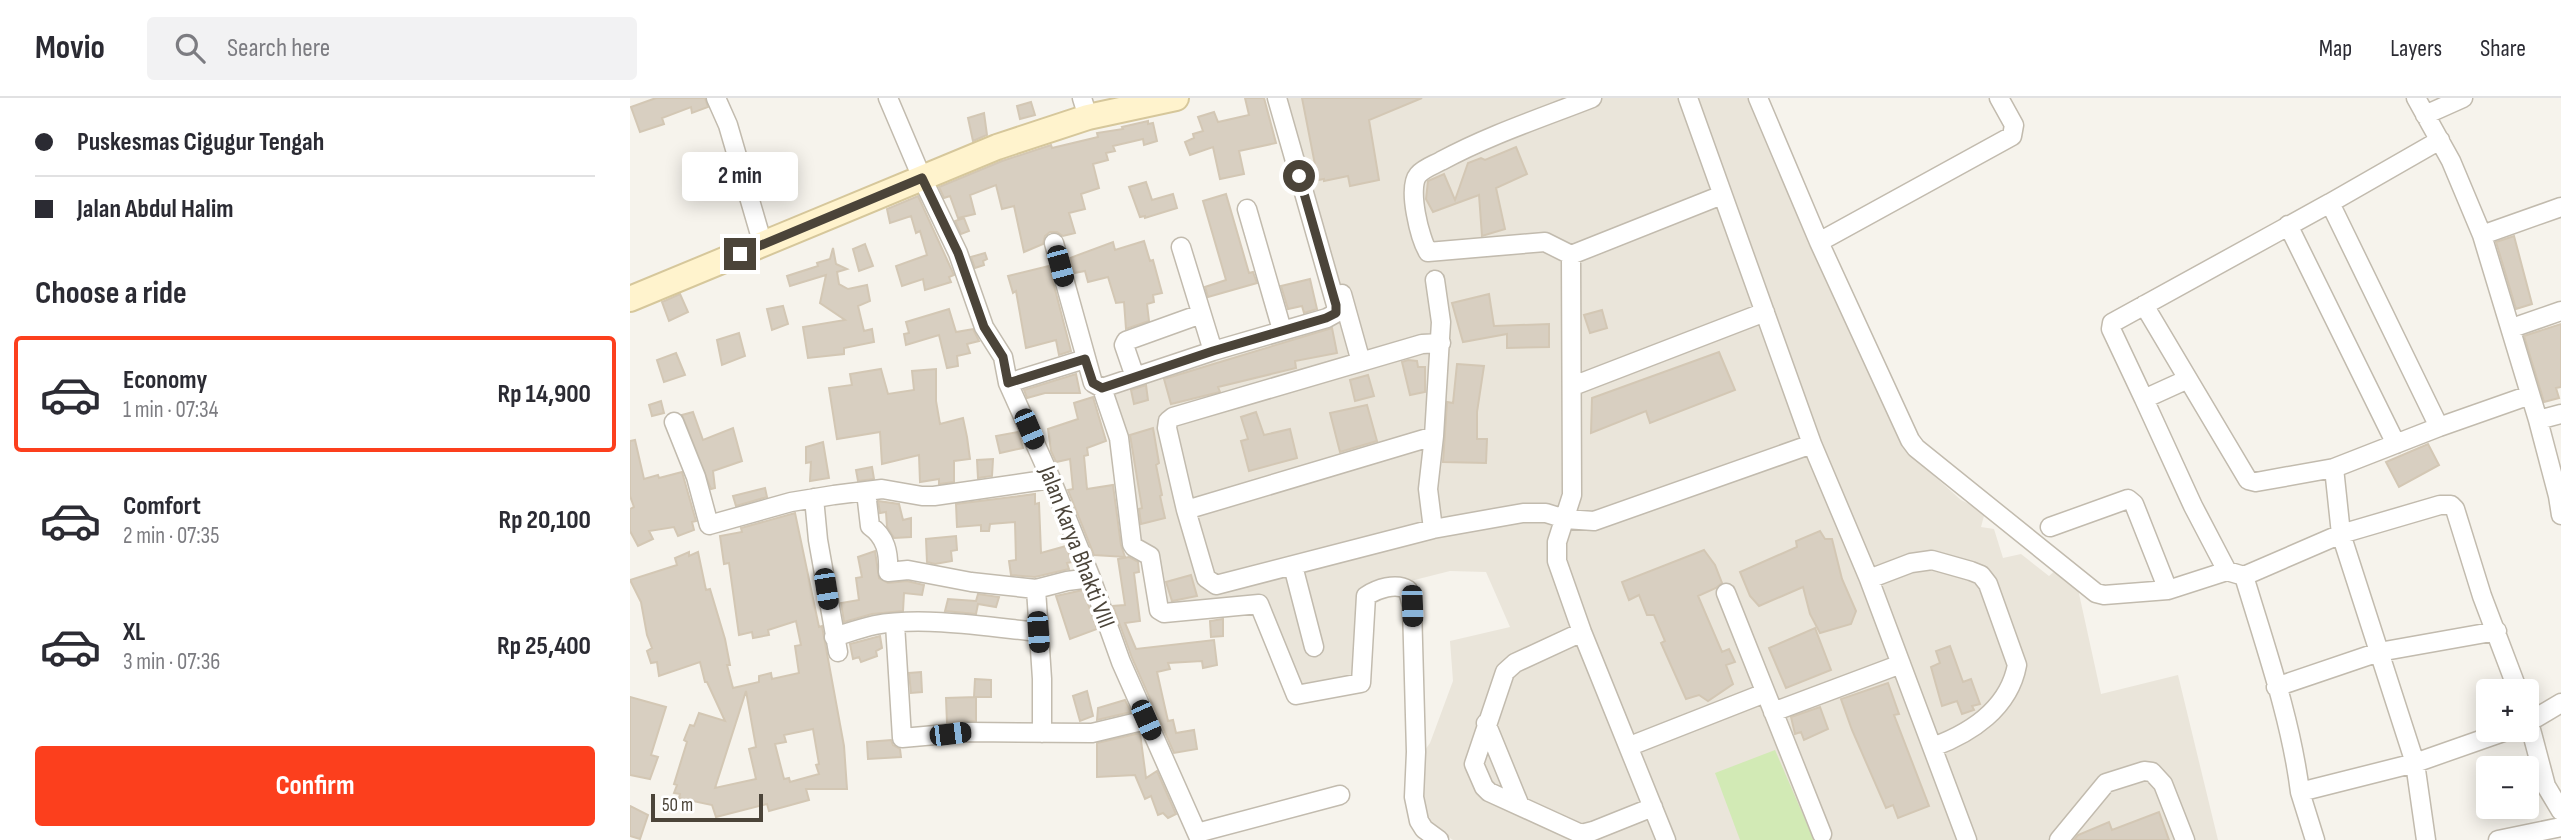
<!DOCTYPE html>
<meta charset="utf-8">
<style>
:root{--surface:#fff;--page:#f2f2f3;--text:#2b2b33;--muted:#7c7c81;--line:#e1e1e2;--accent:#fc3f1d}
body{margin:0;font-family:"Sofia Sans Condensed",sans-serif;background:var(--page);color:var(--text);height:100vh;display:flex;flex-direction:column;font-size:26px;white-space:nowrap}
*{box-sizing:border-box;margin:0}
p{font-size:23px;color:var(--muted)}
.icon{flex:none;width:38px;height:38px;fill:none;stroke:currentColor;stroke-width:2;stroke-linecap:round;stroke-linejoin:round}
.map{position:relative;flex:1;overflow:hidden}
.sheet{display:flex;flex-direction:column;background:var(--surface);width:630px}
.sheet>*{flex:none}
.hud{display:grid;align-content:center;height:154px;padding:0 35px;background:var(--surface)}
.tools{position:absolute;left:1846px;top:581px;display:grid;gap:14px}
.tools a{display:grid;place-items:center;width:63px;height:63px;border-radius:7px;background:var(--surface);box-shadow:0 4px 18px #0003;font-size:35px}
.scale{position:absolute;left:21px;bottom:18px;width:112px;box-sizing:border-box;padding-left:7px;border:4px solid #4b4439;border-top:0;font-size:19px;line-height:24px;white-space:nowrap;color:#4b4439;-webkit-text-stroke:5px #fff;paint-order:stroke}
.end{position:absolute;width:32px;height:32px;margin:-16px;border:9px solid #4b4439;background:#fff;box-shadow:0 0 0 4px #fff}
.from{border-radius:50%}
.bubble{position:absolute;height:49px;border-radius:7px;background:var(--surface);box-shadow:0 4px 18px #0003;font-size:23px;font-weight:700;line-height:49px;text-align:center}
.car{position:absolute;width:21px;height:42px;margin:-21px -10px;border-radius:9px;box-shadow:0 0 5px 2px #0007;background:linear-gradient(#222 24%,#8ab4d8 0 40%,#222 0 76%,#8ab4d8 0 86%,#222 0)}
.hud b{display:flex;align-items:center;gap:24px;height:66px;font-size:26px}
.hud b+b{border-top:2px solid var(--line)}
.hud i{width:18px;height:18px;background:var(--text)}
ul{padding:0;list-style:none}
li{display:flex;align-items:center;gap:21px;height:116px;margin:0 14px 10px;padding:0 21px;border:4px solid transparent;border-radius:7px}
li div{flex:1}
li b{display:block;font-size:26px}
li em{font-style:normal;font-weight:700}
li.on{border-color:var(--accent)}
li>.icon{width:63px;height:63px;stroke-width:1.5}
h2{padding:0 35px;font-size:32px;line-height:84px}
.primary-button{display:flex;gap:14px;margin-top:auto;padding:14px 35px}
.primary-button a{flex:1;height:80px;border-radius:7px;background:var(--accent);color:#fff;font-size:28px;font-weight:700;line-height:80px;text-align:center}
header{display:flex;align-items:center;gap:42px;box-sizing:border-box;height:98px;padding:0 35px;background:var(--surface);border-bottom:2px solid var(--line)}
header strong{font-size:33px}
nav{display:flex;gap:38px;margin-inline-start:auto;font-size:24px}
.search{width:490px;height:63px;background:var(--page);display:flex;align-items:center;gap:18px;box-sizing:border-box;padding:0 24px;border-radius:7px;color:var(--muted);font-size:26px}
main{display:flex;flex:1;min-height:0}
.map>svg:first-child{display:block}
.residential{fill:#eae5da}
.green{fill:#d2eab5}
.building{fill:#d8cfc1;stroke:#d3c7b4;stroke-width:2;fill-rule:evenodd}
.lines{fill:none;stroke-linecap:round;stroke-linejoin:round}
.street-casing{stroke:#c2bbae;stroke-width:21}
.secondary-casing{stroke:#d6c79b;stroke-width:28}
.street{stroke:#fff;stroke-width:18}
.secondary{stroke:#fff3cd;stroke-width:24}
.route{stroke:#4b4439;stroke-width:9}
.labels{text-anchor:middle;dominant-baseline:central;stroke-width:7;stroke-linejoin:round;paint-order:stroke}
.street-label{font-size:24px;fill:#4b4439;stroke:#fff}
</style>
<header>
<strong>Movio</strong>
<div class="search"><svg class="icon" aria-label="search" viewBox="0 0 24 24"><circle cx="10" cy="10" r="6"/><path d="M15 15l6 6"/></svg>Search here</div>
<nav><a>Map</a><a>Layers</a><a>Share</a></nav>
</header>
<main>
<section class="sheet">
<div class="hud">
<b><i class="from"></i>Puskesmas Cigugur Tengah</b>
<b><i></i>Jalan Abdul Halim</b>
</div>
<h2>Choose a ride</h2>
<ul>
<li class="on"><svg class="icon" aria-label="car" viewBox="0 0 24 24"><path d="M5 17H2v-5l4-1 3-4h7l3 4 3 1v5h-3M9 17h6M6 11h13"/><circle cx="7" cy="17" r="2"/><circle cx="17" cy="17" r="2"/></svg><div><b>Economy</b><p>1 min · 07:34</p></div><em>Rp 14,900</em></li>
<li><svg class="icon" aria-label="car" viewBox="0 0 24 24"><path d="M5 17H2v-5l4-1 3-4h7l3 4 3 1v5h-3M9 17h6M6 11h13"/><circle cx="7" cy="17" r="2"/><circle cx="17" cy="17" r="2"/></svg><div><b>Comfort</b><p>2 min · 07:35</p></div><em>Rp 20,100</em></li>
<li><svg class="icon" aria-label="car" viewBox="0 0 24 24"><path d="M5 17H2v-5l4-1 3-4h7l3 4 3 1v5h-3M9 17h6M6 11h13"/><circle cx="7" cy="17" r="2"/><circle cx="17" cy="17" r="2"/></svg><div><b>XL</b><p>3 min · 07:36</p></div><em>Rp 25,400</em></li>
</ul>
<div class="primary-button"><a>Confirm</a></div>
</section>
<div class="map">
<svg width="1931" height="742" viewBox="0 0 1931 742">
<rect width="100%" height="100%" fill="#f6f3ec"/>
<path class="residential" d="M650,0h475l98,231 60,128 48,43 24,12 -4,15 13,2 9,29 18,-4 28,22 8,-7 19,11 25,114 77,-19 40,165h-765l-29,-19 -6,-24 4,-43 8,-11 23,-62 -3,-40 60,-14 -24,-55 -36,-1 -87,22 -3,89 -65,11 -33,-91 -99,9 -24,-63 -29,-159 233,-72z"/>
<path class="green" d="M1145,652l39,90h-74l-25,-67z"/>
<path class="building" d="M26,0h49l3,9 -16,6 -1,-6 -29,11 2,6 -24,8 -9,-25z
M615,0h19l12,45 -37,8 5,23 -24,5 -7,-32 -23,8 -5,-13 9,-4 -1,-4 10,-3 -5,-14 16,-5 4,10 31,-7z
M672,0h120l-53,22 10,60 -29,6 -2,-10 -24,5v-2l-6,1z
M401,4l4,13 -15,4 -3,-13z
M354,15l3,22 -14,6 -5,-23z
M518,23v3l5,-1 4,18 -13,4 -1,-6 -30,7 2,5 -9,2 2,7 -15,4 6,24 -18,6 4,15 -16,4 6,20 -12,3 -6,-4h-7l-5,4 -2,8 -19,8 -10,-46 -12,3 -6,-24 -26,10 5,19 -17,4 -8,-22 -6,2 -5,-11 63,-26 49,-16 1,3 46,-11 -1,-4 26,-4 -1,-2z
M886,49l11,27 -31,14 9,41 -23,7 -3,-41 -46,17 -7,-13 2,-18 16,-7 11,26 13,-37 13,-5 4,2z
M516,84l6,18 21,-6 4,14 -32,10v-2l-5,1 -11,-30z
M596,96l23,79 4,-1 4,11 -49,14 -3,-10 21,-7 -23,-79z
M288,98l36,79 -5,2 2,5 -26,8 -2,-11 -21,7 -6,-20 31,-11 -7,-24 -4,2 -5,-17 -21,7 -3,-14z
M334,120l5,13 -8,3 -6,-13z
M1884,138l18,68 -16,5 -20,-67z
M514,143l6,20 3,-1 9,33 -9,2 1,7 -7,2 2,17 -23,8 -2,-27 -8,1 -8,-26 -20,5 -3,-11 -11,2 -4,-15 43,-16 2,8z
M235,146l8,22 -14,5 -6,-22z
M203,150l3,16 11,5 -10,3 2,12 9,5 19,-4 3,16 -12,5 6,25 8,-2 2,13 -30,6v6l-36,4 -5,-31 42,-7 -25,-17 6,-28 -36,11 -3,-10 31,-10 -1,-3 13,-4z
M355,155l2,6 -4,2 1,4 -9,3 -4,-11z
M419,168l22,85 -12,4 -3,-15 -30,8 -10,-57 -3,2 -5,-17z
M680,181l7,30 -13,4 -2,-7 -14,3 -7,-23z
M50,196l8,18 -19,9 -7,-19z
M859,196l5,32 55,-2v23l-42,1v-14l-44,8 -11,-39z
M153,208l5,18 -16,6 -5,-21z
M319,211l7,23 17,-3 6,12 -12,3 3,9 -13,3 1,10 -11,2 -8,-33 -33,10 -2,-11 5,-1 -3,-11z
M972,212l5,18 -17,5 -6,-18z
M1931,226v63l-5,1 3,10 -15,4 -20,-66z
M702,230l5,25 -42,8 1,7 -78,19 2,5 -49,12 -7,-25z
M109,235l6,23 -23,9 -5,-25z
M1089,254l16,38 -85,33 -4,-12 -55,22 1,-35z
M46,255l9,22 -21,7 -7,-22z
M778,262l9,1 1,6h7v25l-15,3 -8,-33z
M827,266l27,2 -7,46v27h10l-1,24 -43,-1 4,-60 6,1z
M251,271l7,25 26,-4 -2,-19 24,-2v32l4,23 23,-6 4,19 3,22 -16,2v21l-15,2v-5l-19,3 -1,-27 -37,9 -2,-32 -43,7 -8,-51 23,-3 -2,-11z
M446,276l4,19h-35l-18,5 -3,-8z
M738,277l6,21 -19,5 -5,-21z
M516,287l2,15 -14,4 -3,-14z
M463,299l13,44 -19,7 1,7 -4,1 3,33 26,-4 8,60 4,12 -31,-2 -26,-65 5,-1 -3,-30 -14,3 -5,-11 -3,-22 30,-10 -4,-16z
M31,303l3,12 -12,3 -3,-11z
M737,307l10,36 -37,11 -10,-39z
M63,314l10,28 30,-12 9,33 -29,10 2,17 -4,1 -29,-74z
M626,314l8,23 26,-6 7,29 -48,13 -8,-30 7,-2 -7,-22z
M523,330l6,35 -3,2 6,30 -2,1 5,22 -24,6 -2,-15 3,-1 -12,-73z
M388,334l5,16 -23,5 -4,-17z
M5,342l9,39 14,-4 1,3 23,-6 14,49 -4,1 2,8 -16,6 -4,-9 -25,4 4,8 -15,7 -8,-15v-22l4,-2 -4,-11v-55z
M193,344l6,36 -19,3 1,-19 -5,1v-16z
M1798,346l11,21 -40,22 -13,-25z
M363,361l-1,17 -14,2 -1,-18z
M242,369l2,12 -16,2 -2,-11z
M135,390l2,9 -31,9 -3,-10z
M405,396v10l4,-1 2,50 25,-7 6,16 -5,1 2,6 -34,8 -24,-2 -2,-14 7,-1 -1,-38 -25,2 -1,7h-8v-6l-24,2 -1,-23z
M248,403l21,3 4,16 8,-2v19l-17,1 -7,-11 -1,-15 -6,1z
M165,415l24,114 3,-1 22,120 3,43h-41l3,11 -40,11 -2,-7 -51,13 -4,-12 -33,-7 1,-4 -6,-1 3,-8 -3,-1 13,-42 -3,-2 6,-15 4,1 5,-13 26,8 -18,-39h-2l-5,-20 -41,14 -2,-14 -6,1 -4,-12 5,-3 -5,-13 -6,-33 -11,-22 47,-15 -2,-7 14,-6v4l9,-4 8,38 4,-1 15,50 5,26h-3l6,23 26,-6v-6l12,-3 1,6 27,-6 -4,-27 6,-1 -5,-24 -28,9 1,5 -16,3 -1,-6 -13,3 -10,-72 -5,1 -4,-28 22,-4 -1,-4zM116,593l10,56 -7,2 7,30 -41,9zM183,631l6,35 -3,1 3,9 -29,8 -1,-4 -5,1 -9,-35 11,-2 -2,-7z
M1190,433l5,8h7l10,40 14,32 -5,13 -31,9 -10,-19 -7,-27 -44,19 -9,-10 -10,-24 57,-25 -1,-6z
M326,438l1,14 -6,1 1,10 -17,3 -8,-2 -1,-23z
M1074,452l11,15 7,18 -6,5 -18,8 24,56 7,-3 6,13 -9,3 7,19 -25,17 -9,-6 -13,4 -25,-56 4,-2 -11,-26h-7l-8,-20 -10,5 -7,-18z
M245,453l4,27 9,5 19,-2 17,4 -2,10 -18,-2 -1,18 -31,3 -28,8 -3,-19 18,-3 -3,-22 6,-1 -4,-20z
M499,459l9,5 1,10 -5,1 6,48 -15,2 11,26 78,-9 3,25 -14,3 -1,-7 -34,2 2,6 -13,3 11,49 5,-1 3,13 18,-3 3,19 -23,4 -42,-95 -19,-52 12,-1 -7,-46z
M561,477l6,21 -25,5 -6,-19z
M453,492l14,39 -27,10 -14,-43z
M348,496l21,3 -3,10 -18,-3 -2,10 -31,-3 3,-12 28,2z
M593,521v17l-12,1 -1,-16z
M1185,530l16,42 -45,18 -17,-40z
M250,538l2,12 -6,3 1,5 -16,6 -2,-5 -6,2 -3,-15z
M1320,548l13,36 8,-3 9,25 -8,2 2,4 -12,4 -5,-13 -15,5 -11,-39 9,-4 -4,-12z
M291,574l1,20 -11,1 -2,-20z
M345,581l16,1v17h-17z
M1258,585l11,31 -5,1 35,91 -31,12 -5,-13 -7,3 -34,-78 -11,-31z
M457,593l6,25 -13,5 -7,-25z
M0,599l36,10 -15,48 7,2 -8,22 -20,-4z
M346,599v24l-29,2 -1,-25z
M495,602l6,12 -34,8 1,-12z
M1190,609l8,22 -24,11 -3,-8 -6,2 -4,-17z
M510,635l6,45 11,-7 19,43 -8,4 -5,-5 -5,2 -7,-19 -6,3 -10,-24 -38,2v-34z
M261,642l2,5 7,4 1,8 -33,2 -1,-17z
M0,708l18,9 -8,24 -10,-3z
M1529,714l10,28h-95l4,-5 31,-13 3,8z"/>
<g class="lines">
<g class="street-casing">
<path id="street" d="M86,0l12,27 35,120
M258,0l34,80 36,75 26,74 19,30 5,26 43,96 40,99 30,84 79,178
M452,0l6,19
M962,0c-51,20 -103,37 -151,63 -7,4 -17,7 -23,14 -11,13 2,64 10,77l117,-10 26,13 1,240 -15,47v19l25,71 84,208
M1058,0l124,346 57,135 98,261
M1128,0l61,144 91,198 6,8 180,145 8,2 64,-5
M1786,0l35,63 31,74 56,185 20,76 3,19
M1795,17l38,-17
M617,111l35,121
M1658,127l108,219
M1852,137l79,-28
M1189,144l193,-106 2,-11 -15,-27
M424,145l39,140 9,5 17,50 13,106 2,3 16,9 9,54 5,3 95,-9 37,91 65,-12 5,-87c11,-7 30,-14 42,-6l4,16 4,146 -2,45 5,24 5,8 15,11
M551,149l32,104
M941,157l151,-60
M712,196l19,68
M1514,207l104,175 8,2 78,-14
M1882,230l49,-17
M811,245l-19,1 -249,73 -5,4 -1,7 19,82 20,68 10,7 217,-56 90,-16h23l19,6 29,2 218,-77
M505,279l-11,-32 2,-4 75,-27
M1558,281l-44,20 49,107 34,65
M378,285l77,-24
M943,288l192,-74
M472,290l111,-37 114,-33 9,-5v-8l-59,-207
M1514,301l-33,-70 1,-6 218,-120
M1908,322l23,-6
M44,324l22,55 13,48 82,-23 43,-7 48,-6 40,7h12l117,-17
M1809,329l91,-32
M236,394l4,34c16,11 19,27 18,46l20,-2 63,12 65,7 31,-8 24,-3
M184,400l4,42 20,112
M556,412l248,-74
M1420,429l78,-28 6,5 34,86 59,-19 17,5 97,-42 99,-29h11l4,4 27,87 36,95
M803,431l-5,-40 6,-53 7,-114 -6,-42
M663,468l21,81
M1614,478c21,70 47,143 56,216l115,-29 94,-33
M1239,481l42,-16 21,-3 39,11 10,4 7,9 29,81c-8,43 -46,68 -84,82
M406,491l6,90v54
M1096,495l96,241
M265,526l7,114 67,-6 123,1 54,-13
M952,534l-67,31 -10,9 -31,92 10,23 5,5 92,42 12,-3 60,-24
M204,539c13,-4 27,-9 41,-12 48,-9 115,2 163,7
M1646,589l103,-35 118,-21
M1931,605l-32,19 17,64 15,25
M1143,614l128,-48
M856,625l34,83
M1000,648l135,-53
M1670,694l15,48
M567,735l143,-38
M1429,742l47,-57 38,-12 8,1 11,12 22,56
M1796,742l-11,-77 -74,-229 -7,-66 105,-41 -109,-224 110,-63
M1868,742l63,-13"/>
</g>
<g class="secondary-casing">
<path id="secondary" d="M0,201l367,-152 91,-30 88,-19"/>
</g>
<use href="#street" class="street"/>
<use href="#secondary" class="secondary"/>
</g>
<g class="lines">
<path class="route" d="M110,156l182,-76 36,75 26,74 19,30 5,26 77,-24 8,24 9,5 111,-37 113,-33 10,-5v-8l-37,-129"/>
</g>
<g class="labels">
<g class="street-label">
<text transform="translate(447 449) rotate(69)">Jalan Karya Bhakti VIII</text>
</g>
</g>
</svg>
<div class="tools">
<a>+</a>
<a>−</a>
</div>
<div class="scale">50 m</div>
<i class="end from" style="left:669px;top:78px"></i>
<i class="end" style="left:110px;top:156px"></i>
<div class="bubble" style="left:52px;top:54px;width:116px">2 min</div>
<i class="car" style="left:430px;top:168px;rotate:165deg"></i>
<i class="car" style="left:399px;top:331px;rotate:157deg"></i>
<i class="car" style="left:196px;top:491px;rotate:171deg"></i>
<i class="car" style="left:782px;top:508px;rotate:178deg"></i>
<i class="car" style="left:408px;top:534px;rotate:176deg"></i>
<i class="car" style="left:516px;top:622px;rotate:156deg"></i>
<i class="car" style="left:320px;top:636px;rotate:83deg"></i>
</div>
</main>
